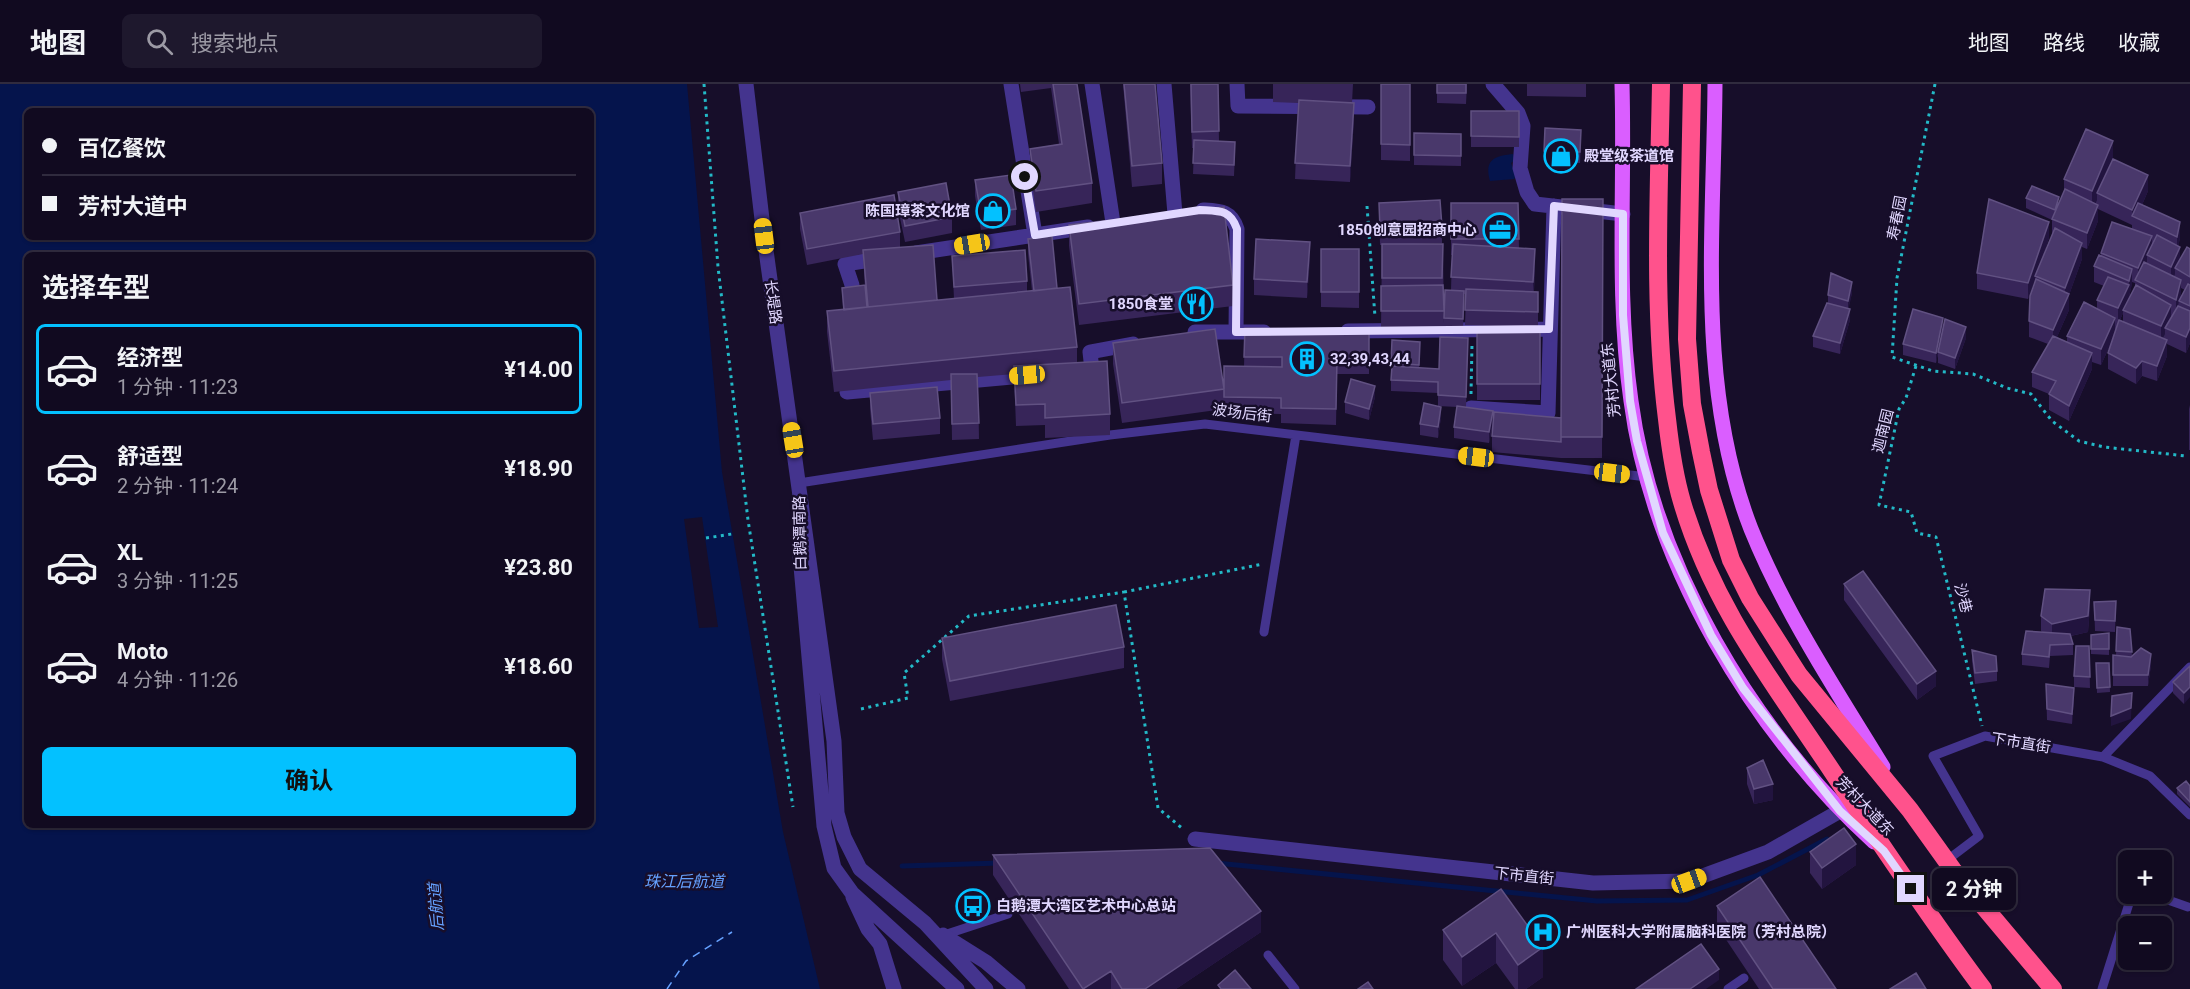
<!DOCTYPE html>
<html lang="zh">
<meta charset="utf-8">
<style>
:root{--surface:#110a20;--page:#1e182d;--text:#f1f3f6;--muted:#9c9aa5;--line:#302b3e;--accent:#03c1ff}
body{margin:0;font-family:Roboto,"Noto Sans SC",sans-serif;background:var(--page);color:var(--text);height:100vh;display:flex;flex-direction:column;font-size:22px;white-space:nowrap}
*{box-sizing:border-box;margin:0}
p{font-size:20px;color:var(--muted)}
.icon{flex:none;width:33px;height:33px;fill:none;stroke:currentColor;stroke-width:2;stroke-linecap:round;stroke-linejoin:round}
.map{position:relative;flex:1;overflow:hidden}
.sheet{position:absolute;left:24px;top:168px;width:570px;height:576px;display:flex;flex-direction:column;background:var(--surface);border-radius:9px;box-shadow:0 2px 4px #0004,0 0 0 2px var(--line)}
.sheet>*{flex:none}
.guide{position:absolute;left:24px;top:24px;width:570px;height:132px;border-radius:9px;box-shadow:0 2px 4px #0004,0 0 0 2px var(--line);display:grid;align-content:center;height:132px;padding:0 18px;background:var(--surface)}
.buttons{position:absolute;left:2118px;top:766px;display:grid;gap:12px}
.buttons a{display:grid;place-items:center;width:54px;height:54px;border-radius:9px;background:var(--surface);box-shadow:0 2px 4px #0004,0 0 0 2px var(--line);font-size:30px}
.end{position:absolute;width:27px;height:27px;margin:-14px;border:8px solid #e1d7ff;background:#111;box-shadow:0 0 0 3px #111}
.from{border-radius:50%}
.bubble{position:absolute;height:42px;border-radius:9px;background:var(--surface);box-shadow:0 2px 4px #0004,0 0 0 2px var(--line);font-size:20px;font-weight:700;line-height:42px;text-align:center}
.car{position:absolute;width:18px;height:36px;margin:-18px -9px;border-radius:8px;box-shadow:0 0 4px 2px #0007;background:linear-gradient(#f5c518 24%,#345 0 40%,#f5c518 0 76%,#345 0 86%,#f5c518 0)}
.guide b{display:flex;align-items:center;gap:21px;height:57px;font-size:22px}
.guide b+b{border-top:2px solid var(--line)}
.guide i{width:15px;height:15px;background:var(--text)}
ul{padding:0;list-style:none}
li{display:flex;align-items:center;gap:18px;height:90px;margin:0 12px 9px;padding:0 6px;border:3px solid transparent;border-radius:9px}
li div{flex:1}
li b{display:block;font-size:22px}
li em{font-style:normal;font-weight:700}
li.active{border-color:var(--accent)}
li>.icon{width:54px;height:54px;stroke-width:1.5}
h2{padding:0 18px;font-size:27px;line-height:72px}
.button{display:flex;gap:12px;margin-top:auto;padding:12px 18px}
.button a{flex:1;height:69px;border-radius:9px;background:var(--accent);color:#111;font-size:24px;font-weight:700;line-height:69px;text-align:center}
header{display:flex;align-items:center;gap:36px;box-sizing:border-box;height:84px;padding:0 30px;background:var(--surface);border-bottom:2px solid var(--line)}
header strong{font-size:28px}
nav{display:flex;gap:33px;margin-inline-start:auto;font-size:21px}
.search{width:420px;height:54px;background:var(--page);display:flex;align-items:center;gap:15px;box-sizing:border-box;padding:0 21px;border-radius:9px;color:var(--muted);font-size:22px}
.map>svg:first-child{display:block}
.water{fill:#05144c;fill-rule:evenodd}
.pier{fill:#170e2a}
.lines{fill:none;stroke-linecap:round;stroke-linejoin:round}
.stream{stroke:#05144c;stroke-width:5}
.ferry{stroke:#65a1ff;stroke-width:1.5;stroke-dasharray:8 6;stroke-linecap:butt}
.path{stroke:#23b9c7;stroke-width:3;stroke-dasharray:3 4.5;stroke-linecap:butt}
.lane{stroke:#44348e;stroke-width:9}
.street{stroke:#44348e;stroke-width:15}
.primary{stroke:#da5eff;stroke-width:15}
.highway{stroke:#ff528c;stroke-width:18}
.wall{fill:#372559;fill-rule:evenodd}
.shaded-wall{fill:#22143f}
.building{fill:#49386b;stroke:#615182;stroke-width:1.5}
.route{stroke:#e1d7ff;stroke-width:8}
.labels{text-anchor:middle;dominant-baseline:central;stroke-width:5;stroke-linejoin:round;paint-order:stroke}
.poi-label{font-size:15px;font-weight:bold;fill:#e1d7ff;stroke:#170e2a;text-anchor:start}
.street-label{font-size:15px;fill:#e1d7ff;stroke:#170e2a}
.water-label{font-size:16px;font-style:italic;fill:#65a1ff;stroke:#170e2a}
</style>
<header>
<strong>地图</strong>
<div class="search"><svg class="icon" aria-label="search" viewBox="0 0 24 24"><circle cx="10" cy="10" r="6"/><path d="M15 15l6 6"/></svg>搜索地点</div>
<nav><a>地图</a><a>路线</a><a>收藏</a></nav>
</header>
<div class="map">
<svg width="2190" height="905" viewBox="0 0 2190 905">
<rect width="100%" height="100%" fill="#170e2a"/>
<path class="water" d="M0,0h687l35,388 61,360 37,157h-820zM27,27h564v126h-564zM27,171h564v570h-564z
M1513,70l2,6 -4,3 5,13 -2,3 -24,2c-6,-21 4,-25 23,-27z"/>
<path class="pier" d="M702,433l16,110 -19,1 -15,-109z"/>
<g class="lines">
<path class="stream" d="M1216,779l381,38 90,-1 71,-25 69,-36
M902,782l98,-3"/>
<path class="ferry" d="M667,905l19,-28 46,-29"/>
<path class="path" d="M704,0l14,183 30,253 45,287
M1935,0l-38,194 -5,79 41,14 40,3 34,14 24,6 21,27 27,20 25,6 82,9
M1367,122l8,111
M1916,282l-10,32 -7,11 -20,96 32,7 6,21 19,4 46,189
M1471,310l1,-50
M706,454l26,-4
M1124,508l139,-28
M861,625l47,-11 -4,-25 65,-57 155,-24 34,216 25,21"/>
<path class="lane" d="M799,399l311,-48 95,-11 442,53
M1264,548l32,-197
M2103,673l87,-90
M1946,777l33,-25 -46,-80 52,-20 118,21 47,19 40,39
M2151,810l37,13
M944,851l64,-21
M1268,871l27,34
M1728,905l16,-11
M2102,905l30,-95"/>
<path class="street" d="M746,0l18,152 70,505 3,72 7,24 16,32 65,54 61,66
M1011,0l24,151
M1092,0l21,139
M1164,0l11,130
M1237,0l1,22 130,1
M1493,0l25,29 5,13 -3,42 7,24 8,12 88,10
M1203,126c18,1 28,1 34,19l-1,103
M916,169l172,-26
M852,201l-7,-21 38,-6
M1348,247l201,-2
M1195,248h69
M1082,286h10l-2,-18 43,-8
M847,308l187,-17
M1471,324l77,5 6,-207
M800,471l24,271 10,42 18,25 105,96
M1195,755l398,44 96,-2 79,-29 72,-41
M853,813l15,32 12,15 14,45
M943,851l43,27 32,27"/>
<path class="primary" d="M1622,0c3,106 -6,212 9,317 22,165 122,330 243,441
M1715,0c-1,148 -19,304 36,445 34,84 85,161 132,238"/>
<path class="highway" d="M1661,0c-2,111 -8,224 6,335 3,27 7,56 15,83 31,105 91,180 150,269 49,74 98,147 151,218
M1692,0l-5,255 5,65 9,48 8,38 22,70 19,38 49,77 111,135 43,60 100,119"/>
</g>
<path class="wall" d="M1020,0h57l15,99v20l-56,9 -6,-43v-20l29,-5 -8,-56 -30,4z
M1123,0h32l7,79v21l-30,3z
M1190,0h28l1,57 16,12 -1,23 -41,-2 1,-26h-2z
M1273,0h80l-1,19 2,16 -4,63 -55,-3 3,-76 -25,-1z
M1381,0h29v77l-29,-1z
M1437,0h30l-1,20 -29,-1z
M1527,0h59v13l-59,-1z
M1471,27h48v36h-48z
M1545,44l36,13 -1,22 -36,-2z
M1414,49l47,1v32l-47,-1z
M2113,75l35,32 -6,14 38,33 -2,8 2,13 10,-10v94l-4,10 -19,-9v12l-10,25 -15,-5 -6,8 -28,-15v-16l4,-12 -11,24 -9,-3v7l-23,52 -20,-11v-16l-17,-7v-15l16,-28 -19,-7v-16l6,-43 -7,21 -51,-10v-16l72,-35 -10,29 13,-32v-15l-26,-12v-10l33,4 5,-11v-12zM2098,125l34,16v4l-31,24v4l-7,9v16l10,4 -7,14v9l-30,27v6l-10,-5 12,-27v-15l13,-36v-12l5,2 11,-28zM2132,198l3,1v4l-6,11zM2181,204l4,2 -4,7zM2123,229v8l-3,-1z
M975,96l41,29v16l-35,5 -6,-34z
M898,108l54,25v16l-47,9 -7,-34z
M1603,115l-1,259h-41l-69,-6v-16l69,-18z
M1379,119l63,24v16l-28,1h29l1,83h-63l1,-82h-2z
M1451,119h67l1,45 16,17 -1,26 4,1v36l-73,-3 1,-31h-2l-1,35h-19v-11l7,-28 1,-35h-1z
M800,129l100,19v15l37,53 17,-1 -2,-43 75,25v10h5l-4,-37v-15l29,49 20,59v16l33,51v21l-65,3v-13l-29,1 -2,-52 -36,3 1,62 -27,1 -1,-60 -117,12 -7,-60v-21l16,-1 -1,-22 23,2 -2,-36 -56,11 -7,-36z
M1069,141l164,60v21l-154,19 -10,-79z
M1321,165h38v59l-38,-1z
M1310,174l-3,40 -53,-3v-16z
M1852,209l-4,16 2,11 -10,34 -27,-7v-11l15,-32v-9z
M1245,244l124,2v44h-32l-1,51 -55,-2v-9l-57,-1v-47h20z
M1943,245l-7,34 -33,-8v-11z
M1477,248h63v68h-63z
M1468,254l-2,69 27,15 -4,21 -35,-5v-11l3,-20 -19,-1 3,11 -3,21 -18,-3v-11l18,-18v-13l-47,-2v-28l29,-21 -1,26 20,1z
M1966,254l-11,31 -17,-6v-11z
M1113,259l111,46v20l-102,14 -9,-59z
M870,309l70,25v16l-67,6 -3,-31z
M1375,313l-6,23 -24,-7v-11z
M2190,321v45h-1v-41z
M1844,500l92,102 -19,14 -73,-100z
M2116,517l-1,31 -20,-1 -1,-29z
M2090,522l-2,26 -17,4 2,8v11l-23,1 -1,12 -27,-3v-11l20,-22 -1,-1v-15z
M2117,543l13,2 2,27 19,9 -3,21h-35v-31h3z
M2109,549v22l-18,-1v-19z
M942,554l182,9v21l-174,33 -8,-42z
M2089,562l1,42 -16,-1v-11z
M1972,566l25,21v10l-22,3 -3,-23z
M2096,579h13l1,29 -13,1z
M2190,582l-6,38 -11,-11v-11z
M2046,600l28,15 -2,25 -25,-4z
M1747,684l26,32 -19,4 -7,-20z
M2190,702v21l-13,-13v-6z
M1810,768l46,13 -34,24 -12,-16z
M993,771l268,77 -85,57h-107l-76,-114z
M1501,805l42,88 -17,12h-11l-19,-26 -34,23 -19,-26v-30z
M1717,822l119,83h-77l-42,-63z"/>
<path class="shaded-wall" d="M1354,19v16l-4,63v-16z
M2113,57v20l-16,32v7l-5,12v-21z
M2148,91v16l-12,27 -4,-2v-6z
M2098,121v16l-11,28v-16z
M2049,138v16l-21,61v-16z
M2180,138v16l-3,15v-16z
M2152,152v16l-5,3v9l-9,17v-13z
M1310,158v16l-3,40v-16z
M2082,159v16l-13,36v15l-16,36v-16l12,-28v-14z
M2180,163v16l-5,5v6l-4,9v-16z
M1535,165v16l-2,33v-16z
M2132,185v16l-3,11v5l-6,9v3l-5,11v-16l11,-23v-4z
M2181,196v16l-2,5 -3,15v-16z
M1852,198v11l-4,19v-11z
M2171,221v16l-6,7v6l-4,8v-16z
M1850,225v11l-10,34v-11z
M1943,234v11l-7,34v-10z
M2115,234v16l-14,31v-16z
M1966,243v11l-11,31v-11z
M2190,244v15l-4,10v-16z
M2167,256v16l-10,25v-15z
M2092,269v16l-23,52v-15z
M2142,277v15l-6,8v-16z
M1375,302v11l-6,23v-11z
M1441,323v10l-3,21v-11z
M1493,327v11l-4,21v-11z
M2090,506v16l-2,26 -36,8v-16z
M2151,570v11l-3,21v-11z
M1936,587v15l-19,14v-16z
M2190,603v10l-6,7v-11z
M2074,604v11l-2,25v-10z
M2132,609l-1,26 -20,7v-10z
M1773,700v16l-19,4v-15z
M1856,760v21l-34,24v-21z
M1261,827v21l-85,57h-31z
M1496,849v30l-34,23v-29z
M1543,863v30l-17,12h-8v-24z
M1719,885v11l-13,9h-16z
M1111,887v18h-27z"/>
<path class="building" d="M1053,0h24l15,99 -56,8 -6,-42 32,-5z
M1124,0h31l7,79 -30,3z
M1191,0h27l1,47 -27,1z
M1381,0h29v61l-29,-1z
M1437,0h29v9h-29z
M1299,16l55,3 -4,63 -55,-3z
M1471,27h48v26l-48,-1z
M1545,44l36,2 -1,22 -36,-1z
M2086,45l27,12 -21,50 -28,-12z
M1414,49l47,1v22l-47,-1z
M1194,56l41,2 -1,23 -41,-2z
M2113,75l35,16 -16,35 -35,-17z
M1011,91l5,34 -35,5 -6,-34z
M946,99l6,34 -47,9 -7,-34z
M2032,102l27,11 -4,13 -29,-12z
M2065,105l33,16 -11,28 -35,-14z
M894,111l6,37 -93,17 -7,-36z
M1562,115h41l-1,238h-41z
M1989,115l60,23 -21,61 -51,-10z
M1440,116l2,27 -62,2 -1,-26z
M1451,119h67l1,36h-68z
M2138,119l42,19 -3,15 -45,-21z
M1224,123l9,78 -154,19 -10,-79z
M2112,138l40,14 -14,32 -37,-15z
M2055,144l27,15 -17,45 -30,-12z
M2157,151l23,12 -9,20 -24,-12z
M1052,152l5,52 -23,3 -6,-52z
M1256,155l54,3 -3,40 -53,-3z
M1382,160h61l-1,34h-60z
M1453,160l82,5 -2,33 -82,-5z
M933,161l4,55 -69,7 -5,-57z
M2187,163l3,2v28l-15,-9z
M1321,165h38v43h-38z
M1025,166l2,31 -73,6 -2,-31z
M2099,171l33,14 -3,12 -35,-15z
M2144,178l37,18 -5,20 -41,-20z
M1831,189l21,9 -4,19 -20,-6z
M2108,193l21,8 -11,23 -21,-8z
M2036,195l33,15 -16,36 -24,-9 1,-25z
M2188,200l2,1v21l-11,-5z
M865,201l2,22 -23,3 -2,-22z
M1443,201l1,26h-63v-25z
M2136,201l35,20 -10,21 -38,-16z
M1070,203l7,60 -243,24 -7,-60z
M1466,205l72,3v20l-73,-2z
M1445,206l19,1 -1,28 -19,-1z
M2084,218l31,16 -14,31 -34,-13z
M1827,219l23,6 -10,34 -27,-7z
M2178,222l12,5v17l-4,9 -21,-9z
M1913,225l30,9 -7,35 -33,-9z
M1945,235l21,8 -11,31 -17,-6z
M2119,236l48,20 -10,26 -15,-5 -6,7 -28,-15z
M1245,244l124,2v29h-32l-1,50 -55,-1v-10l-57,-1v-31l58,1v-10h-38z
M1215,245l9,60 -102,14 -9,-60z
M1477,248h63v52h-63z
M2053,252l39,17 -23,53 -20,-12 7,-13 -24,-9z
M1440,253l28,1 -2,59 -28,-2v-13l-47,-2 1,-14 47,3z
M1392,256l28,2 -1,23 -28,-2z
M1107,277l3,53 -65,4v-14l-29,1 -2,-39z
M951,290h26l2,49 -27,1z
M1351,295l24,7 -6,23 -24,-7z
M937,303l3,31 -67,6 -3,-31z
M1424,319l17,4 -3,20 -18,-3z
M1457,322l36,5 -4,21 -35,-5z
M1494,328l67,6v24l-69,-6z
M1863,487l73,100 -19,13 -73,-100z
M2045,505l45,1 -2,26 -36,8 -11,-8z
M2116,517l-1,20 -20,-1 -1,-18z
M1116,521l8,42 -174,34 -8,-43z
M2117,543l13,2 2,23 -16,-1z
M2026,547l44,3 3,10 -23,1 -1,12 -27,-3z
M2109,549v16h-18v-14z
M2076,562h13l1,31 -16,-1z
M2141,564l10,6 -3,21h-35v-20l18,2z
M1972,566l24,6 1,15 -22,2z
M2096,579h13l1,24 -13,1z
M2190,582v21l-6,6 -11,-11z
M2046,600l28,4 -2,26 -25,-5z
M2132,609l-1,15 -20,8 1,-20z
M1763,676l10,24 -19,5 -7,-21z
M2186,697l4,5v16l-13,-14z
M1844,744l12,16 -34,24 -12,-16z
M1210,764l51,63 -116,78h-23l-11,-18 -28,18 -90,-134z
M1760,793l76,112h-63l-56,-83z
M1501,805l42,58 -25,18 -22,-32 -34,24 -19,-27z
M1701,860l18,25 -29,20h-54z
M1235,886l16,19h-30l-3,-4z
M1916,889l10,16h-36z
M1368,898l5,7h-15z"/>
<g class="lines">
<path class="route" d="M1025,93l10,58 165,-25c19,1 30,-1 37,19l-1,103 313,-3 5,-123 69,8v101l7,86 7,40 26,92 48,102 32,53 97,123 44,40 27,38"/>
</g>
<defs>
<g id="shop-ring" transform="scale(1.725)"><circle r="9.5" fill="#170e2a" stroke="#03c1ff" stroke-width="1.5"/><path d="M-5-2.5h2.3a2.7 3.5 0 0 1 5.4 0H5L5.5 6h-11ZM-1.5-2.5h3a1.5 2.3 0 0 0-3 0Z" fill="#03c1ff"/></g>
<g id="office-ring" transform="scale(1.725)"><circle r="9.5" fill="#170e2a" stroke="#03c1ff" stroke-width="1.5"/><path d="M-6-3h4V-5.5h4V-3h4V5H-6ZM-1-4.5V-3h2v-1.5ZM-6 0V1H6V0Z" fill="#03c1ff"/></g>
<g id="restaurant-ring" transform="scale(1.725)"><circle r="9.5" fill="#170e2a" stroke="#03c1ff" stroke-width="1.5"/><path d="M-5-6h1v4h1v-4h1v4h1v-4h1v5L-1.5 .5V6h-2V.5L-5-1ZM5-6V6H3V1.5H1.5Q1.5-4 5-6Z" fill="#03c1ff"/></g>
<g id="building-ring" transform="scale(1.725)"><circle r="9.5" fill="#170e2a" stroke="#03c1ff" stroke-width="1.5"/><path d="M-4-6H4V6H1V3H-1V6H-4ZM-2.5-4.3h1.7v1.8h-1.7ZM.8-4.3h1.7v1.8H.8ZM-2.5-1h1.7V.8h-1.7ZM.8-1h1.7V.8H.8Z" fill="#03c1ff"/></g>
<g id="bus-ring" transform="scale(1.725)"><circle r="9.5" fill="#170e2a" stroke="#03c1ff" stroke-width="1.5"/><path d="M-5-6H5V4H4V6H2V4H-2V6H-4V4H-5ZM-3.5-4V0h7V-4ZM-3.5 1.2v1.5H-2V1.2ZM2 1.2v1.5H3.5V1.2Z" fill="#03c1ff"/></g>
<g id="hospital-ring" transform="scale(1.725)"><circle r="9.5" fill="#170e2a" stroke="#03c1ff" stroke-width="1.5"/><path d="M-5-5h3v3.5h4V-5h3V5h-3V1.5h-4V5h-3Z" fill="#03c1ff"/></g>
</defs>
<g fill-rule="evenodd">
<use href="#shop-ring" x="1561" y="72"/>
<use href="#shop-ring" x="993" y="127"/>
<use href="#office-ring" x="1500" y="146"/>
<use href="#restaurant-ring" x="1196" y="220"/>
<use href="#building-ring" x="1307" y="275"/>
<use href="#bus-ring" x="973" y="822"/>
<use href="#hospital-ring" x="1543" y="848"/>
</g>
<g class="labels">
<g class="poi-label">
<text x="1584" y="72">殿堂级茶道馆</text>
<text x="970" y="127" text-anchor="end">陈国璋茶文化馆</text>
<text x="1477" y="146" text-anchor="end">1850创意园招商中心</text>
<text x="1173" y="220" text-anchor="end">1850食堂</text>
<text x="1330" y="275">32,39,43,44</text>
<text x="996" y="822">白鹅潭大湾区艺术中心总站</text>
<text x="1566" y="848">广州医科大学附属脑科医院（芳村总院）</text>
</g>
<g class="street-label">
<text transform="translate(1897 134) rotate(-79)">寿春园</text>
<text transform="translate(773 218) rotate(82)">长堤路</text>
<text transform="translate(1611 296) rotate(-96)">芳村大道东</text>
<text transform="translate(1242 329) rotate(7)">波场后街</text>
<text transform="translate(1883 347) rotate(-76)">迦南园</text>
<text transform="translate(800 449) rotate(-91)">白鹅潭南路</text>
<text transform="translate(1963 514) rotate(76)">沙巷</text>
<text transform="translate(2021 659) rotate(9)">下市直街</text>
<text transform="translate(1865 722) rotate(46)">芳村大道东</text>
<text transform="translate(1524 792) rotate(6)">下市直街</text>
</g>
<g class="water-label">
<text x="684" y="797">珠江后航道</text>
<text transform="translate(436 823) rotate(-94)">后航道</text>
</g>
</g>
</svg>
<div class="buttons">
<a>+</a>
<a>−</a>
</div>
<i class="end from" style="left:1025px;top:93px"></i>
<i class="end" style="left:1911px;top:805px"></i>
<div class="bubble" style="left:1932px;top:784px;width:84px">2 分钟</div>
<i class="car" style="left:764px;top:152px;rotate:353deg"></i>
<i class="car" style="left:972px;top:160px;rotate:261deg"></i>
<i class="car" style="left:1027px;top:291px;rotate:265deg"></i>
<i class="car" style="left:793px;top:356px;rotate:351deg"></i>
<i class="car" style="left:1476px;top:373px;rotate:277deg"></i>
<i class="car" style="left:1612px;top:389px;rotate:97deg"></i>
<i class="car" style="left:1689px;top:797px;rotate:70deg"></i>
<div class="guide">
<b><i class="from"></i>百亿餐饮</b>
<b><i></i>芳村大道中</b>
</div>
<section class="sheet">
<h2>选择车型</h2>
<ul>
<li class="active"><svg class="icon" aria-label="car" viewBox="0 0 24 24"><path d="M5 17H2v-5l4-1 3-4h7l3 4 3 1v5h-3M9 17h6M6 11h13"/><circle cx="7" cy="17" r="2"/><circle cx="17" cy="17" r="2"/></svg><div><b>经济型</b><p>1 分钟 · 11:23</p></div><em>¥14.00</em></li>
<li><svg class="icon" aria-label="car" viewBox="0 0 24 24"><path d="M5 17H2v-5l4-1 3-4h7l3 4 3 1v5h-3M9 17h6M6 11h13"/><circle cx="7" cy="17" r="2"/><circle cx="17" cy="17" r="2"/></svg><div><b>舒适型</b><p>2 分钟 · 11:24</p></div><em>¥18.90</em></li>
<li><svg class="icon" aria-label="car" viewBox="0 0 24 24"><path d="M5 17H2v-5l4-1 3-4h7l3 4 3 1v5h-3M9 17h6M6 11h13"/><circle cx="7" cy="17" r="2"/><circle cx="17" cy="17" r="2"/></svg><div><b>XL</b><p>3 分钟 · 11:25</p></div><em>¥23.80</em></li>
<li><svg class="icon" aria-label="car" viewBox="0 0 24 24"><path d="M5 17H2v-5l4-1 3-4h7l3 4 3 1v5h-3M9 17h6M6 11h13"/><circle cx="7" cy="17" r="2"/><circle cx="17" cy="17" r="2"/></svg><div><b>Moto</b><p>4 分钟 · 11:26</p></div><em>¥18.60</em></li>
</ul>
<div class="button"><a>确认</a></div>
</section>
</div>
